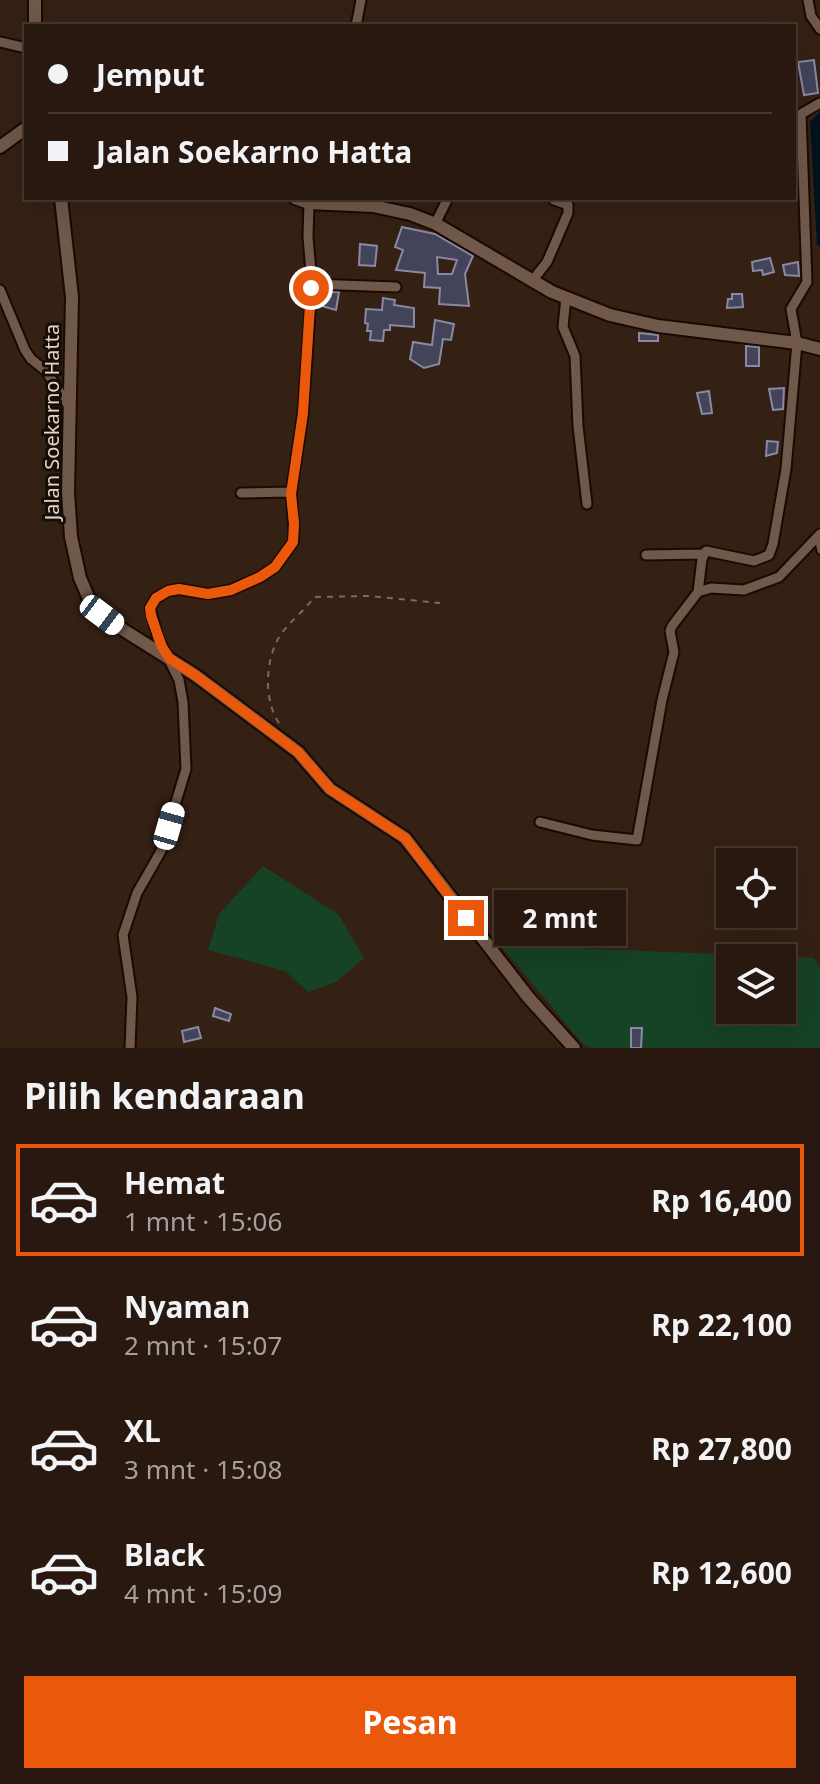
<!DOCTYPE html>
<html lang="id">
<meta charset="utf-8">
<style>
:root{--surface:#28180f;--page:#302118;--text:#f1f3f6;--muted:#a5a09e;--line:#44372f;--accent:#ea580c}
body{margin:0;font-family:"Noto Sans",sans-serif;background:var(--page);color:var(--text);height:100vh;display:flex;flex-direction:column;font-size:30px;white-space:nowrap}
*{box-sizing:border-box;margin:0}
p{font-size:26px;color:var(--muted)}
.icon{flex:none;width:44px;height:44px;fill:none;stroke:currentColor;stroke-width:2;stroke-linecap:round;stroke-linejoin:round}
.map{position:relative;height:1048px;overflow:hidden}
.drawer{display:flex;flex-direction:column;background:var(--surface);flex:1}
.drawer>*{flex:none}
.banner{position:absolute;left:24px;top:24px;width:772px;height:176px;border-radius:0px;box-shadow:0 8px 32px #0002,0 0 0 2px var(--line);display:grid;align-content:center;height:176px;padding:0 24px;background:var(--surface)}
.controls{position:absolute;left:716px;top:848px;display:grid;gap:16px}
.controls a{display:grid;place-items:center;width:80px;height:80px;border-radius:0px;background:var(--surface);box-shadow:0 8px 32px #0002,0 0 0 2px var(--line);font-size:40px}
.end{position:absolute;width:36px;height:36px;margin:-18px;border:10px solid #ea580c;background:#fff;box-shadow:0 0 0 4px #fff}
.from{border-radius:50%}
.bubble{position:absolute;height:56px;border-radius:0px;background:var(--surface);box-shadow:0 8px 32px #0002,0 0 0 2px var(--line);font-size:26px;font-weight:700;line-height:56px;text-align:center}
.car{position:absolute;width:24px;height:48px;margin:-24px -12px;border-radius:10px;box-shadow:0 0 6px 2px #0007;background:linear-gradient(#fff 24%,#345 0 40%,#fff 0 76%,#345 0 86%,#fff 0)}
.banner b{display:flex;align-items:center;gap:28px;height:76px;font-size:30px}
.banner b+b{border-top:2px solid var(--line)}
.banner i{width:20px;height:20px;background:var(--text)}
ul{padding:0;list-style:none}
li{display:flex;align-items:center;gap:24px;height:112px;margin:0 16px 12px;padding:0 8px;border:4px solid transparent;border-radius:0px}
li div{flex:1}
li b{display:block;font-size:30px}
li em{font-style:normal;font-weight:700}
li.selected{border-color:var(--accent)}
li>.icon{width:72px;height:72px;stroke-width:1.5}
h2{padding:0 24px;font-size:36px;line-height:96px}
.action{display:flex;gap:16px;margin-top:auto;padding:16px 24px}
.action a{flex:1;height:92px;border-radius:0px;background:var(--accent);color:#fff;font-size:32px;font-weight:700;line-height:92px;text-align:center}
.map>svg:first-child{display:block}
.green{fill:#164226;fill-rule:evenodd}
.water{fill:#01121f}
.building{fill:#43435a;stroke:#8989a3;stroke-width:2;fill-rule:evenodd}
.lines{fill:none;stroke-linecap:round;stroke-linejoin:round}
.service-casing{stroke:#1c0901;stroke-width:9}
.minor-casing{stroke:#1c0901;stroke-width:13}
.tertiary-casing{stroke:#1c0901;stroke-width:16}
.path{stroke:#7c6a60;stroke-width:2;stroke-dasharray:6 6;stroke-linecap:butt}
.service{stroke:#70584a;stroke-width:5}
.minor{stroke:#70584a;stroke-width:9}
.tertiary{stroke:#70584a;stroke-width:12}
.route{stroke:#ea580c;stroke-width:10}
.labels{text-anchor:middle;dominant-baseline:central;stroke-width:6;stroke-linejoin:round;paint-order:stroke}
.street-label{font-size:20px;fill:#e3d5cd;stroke:#160d07}
</style>
<div class="map">
<svg width="820" height="1048" viewBox="0 0 820 1048">
<rect width="100%" height="100%" fill="#352014"/>
<path class="green" d="M263,866l75,48 26,44 -28,24 -28,10 -23,-21 -77,-21 11,-36z
M500,945l313,13 7,10v80h-229l-9,-5zM730,958h52v52h-52z"/>
<path class="water" d="M820,112v134l-3,-1 -7,-123z"/>
<path class="building" d="M814,60l4,33 -14,2 -6,-33z
M402,227l33,7 38,22 -8,18 4,32 -30,-2 1,-16 -16,-1 1,-14 -29,-3 7,-20 -8,-3zM437,257l20,3 -5,14h-14z
M360,244l17,2 -2,20 -16,-1z
M770,258l4,14 -11,3 -1,-5 -9,1 -1,-9z
M798,262l1,14 -14,-1 -2,-10z
M319,292h20l-3,18 -18,-5z
M732,294h10l1,13 -16,1 1,-9h4z
M383,298l12,2 -1,5 20,3v19l-24,-2v5h-6l-1,11 -13,-1 1,-9h-4l1,-7 -3,-1 1,-14 16,1z
M435,320l19,4 -3,16 -8,-1 -4,25 -15,4 -14,-9 3,-17 19,3z
M639,333l19,2v6h-19z
M746,346l13,1v19h-13z
M784,388l-1,21 -10,1 -4,-21z
M709,391l3,22 -10,1 -5,-21z
M767,441l11,1 -1,11 -11,3z
M215,1008l16,6 -2,7 -16,-5z
M198,1027l3,11 -17,4 -2,-11z
M631,1028h11l-1,20h-10z"/>
<g class="lines">
<g class="service-casing">
<path id="service" d="M817,538l3,13"/>
</g>
<g class="minor-casing">
<path id="minor" d="M808,0l3,16 9,13
M356,26l5,-26
M0,42l26,6
M435,224l13,-26
M532,281l15,-19 21,-49v-8l-14,-5
M312,284l84,3
M0,290l25,60 6,9 15,12 24,37
M566,297l-3,30 12,29 3,70 9,78
M241,493l50,-1
M646,555l57,-1
M698,592l4,-33 4,-8 48,10 15,-6 4,-11 13,-75 11,-126 -6,-34 16,-27 -6,-168 19,-11
M540,822l52,13 45,5 25,-140 12,-48 -4,-21 2,-5 26,-34 13,-4 33,2 35,-13 41,-43
M130,1048l2,-51 -9,-62 14,-42 24,-42 25,-82 -3,-67 -4,-22 -21,-42 -8,-30 6,-10 12,-7 11,-2 29,5 23,-4 29,-13 15,-10 18,-25 1,-13 -3,-35 12,-81 9,-129 -4,-47 1,-34"/>
</g>
<g class="tertiary-casing">
<path id="tertiary" d="M35,0v26
M0,147l26,-19
M61,198l11,99 -4,195 3,45 9,41 9,21 13,16 20,14 73,46 87,65 16,12 32,37 75,49 123,159 46,51
M295,198l14,5 64,3 37,8 26,10 116,68 58,23 48,11 139,17 23,6"/>
</g>
<path class="path" d="M279,723c-15,-22 -14,-60 -1,-84 9,-16 26,-27 36,-42l55,-1 71,7"/>
<use href="#service" class="service"/>
<use href="#minor" class="minor"/>
<use href="#tertiary" class="tertiary"/>
</g>
<g class="lines">
<path class="route" d="M311,288l-8,125 -12,81 3,29 -1,19 -18,25 -15,10 -29,13 -23,4 -29,-5 -11,2 -12,7 -6,10 1,8 11,31 8,12 25,16 103,77 32,37 75,49 61,80"/>
</g>
<g class="labels">
<g class="street-label">
<text transform="translate(51 422) rotate(-90)">Jalan Soekarno Hatta</text>
</g>
</g>
</svg>
<div class="controls">
<a><svg class="icon" aria-label="locate" viewBox="0 0 24 24"><circle cx="12" cy="12" r="6"/><path d="M12 2v4M12 18v4M2 12h4M18 12h4"/></svg></a>
<a><svg class="icon" aria-label="layers" viewBox="0 0 24 24"><path d="M12 4l9 5-9 5-9-5zM3 14l9 5 9-5"/></svg></a>
</div>
<i class="end from" style="left:311px;top:288px"></i>
<i class="end" style="left:466px;top:918px"></i>
<div class="bubble" style="left:494px;top:890px;width:132px">2 mnt</div>
<i class="car" style="left:102px;top:615px;rotate:127deg"></i>
<i class="car" style="left:169px;top:826px;rotate:16deg"></i>
<div class="banner">
<b><i class="from"></i>Jemput</b>
<b><i></i>Jalan Soekarno Hatta</b>
</div>
</div>
<section class="drawer">
<h2>Pilih kendaraan</h2>
<ul>
<li class="selected"><svg class="icon" aria-label="car" viewBox="0 0 24 24"><path d="M5 17H2v-5l4-1 3-4h7l3 4 3 1v5h-3M9 17h6M6 11h13"/><circle cx="7" cy="17" r="2"/><circle cx="17" cy="17" r="2"/></svg><div><b>Hemat</b><p>1 mnt · 15:06</p></div><em>Rp 16,400</em></li>
<li><svg class="icon" aria-label="car" viewBox="0 0 24 24"><path d="M5 17H2v-5l4-1 3-4h7l3 4 3 1v5h-3M9 17h6M6 11h13"/><circle cx="7" cy="17" r="2"/><circle cx="17" cy="17" r="2"/></svg><div><b>Nyaman</b><p>2 mnt · 15:07</p></div><em>Rp 22,100</em></li>
<li><svg class="icon" aria-label="car" viewBox="0 0 24 24"><path d="M5 17H2v-5l4-1 3-4h7l3 4 3 1v5h-3M9 17h6M6 11h13"/><circle cx="7" cy="17" r="2"/><circle cx="17" cy="17" r="2"/></svg><div><b>XL</b><p>3 mnt · 15:08</p></div><em>Rp 27,800</em></li>
<li><svg class="icon" aria-label="car" viewBox="0 0 24 24"><path d="M5 17H2v-5l4-1 3-4h7l3 4 3 1v5h-3M9 17h6M6 11h13"/><circle cx="7" cy="17" r="2"/><circle cx="17" cy="17" r="2"/></svg><div><b>Black</b><p>4 mnt · 15:09</p></div><em>Rp 12,600</em></li>
</ul>
<div class="action"><a>Pesan</a></div>
</section>
